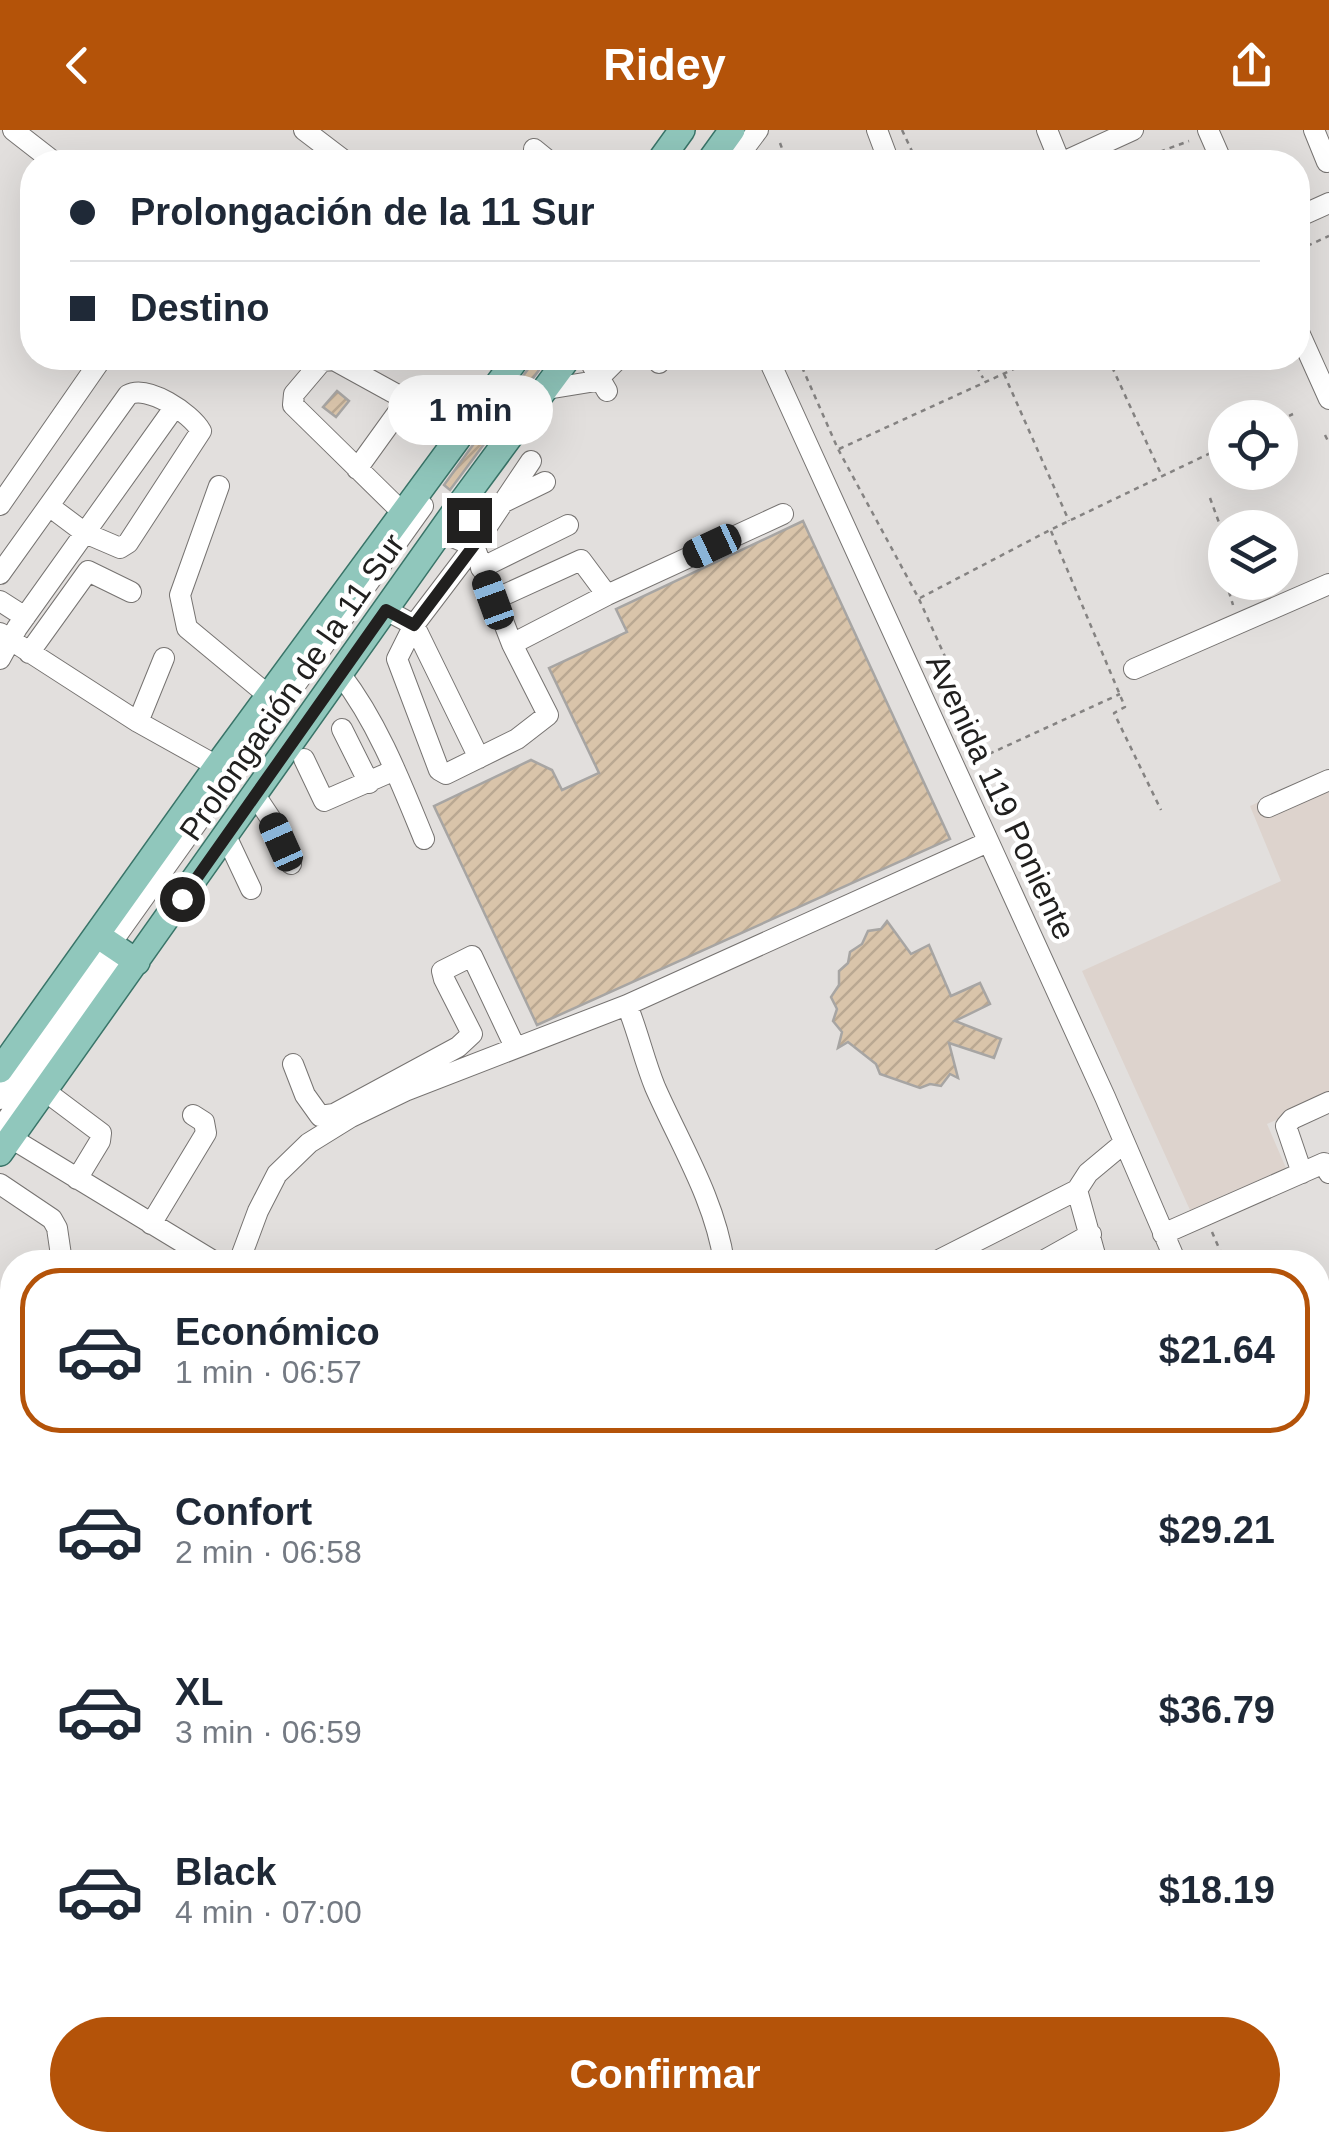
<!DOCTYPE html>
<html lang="es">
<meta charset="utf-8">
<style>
:root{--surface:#fff;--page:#f2f2f3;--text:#1f2937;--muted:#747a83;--line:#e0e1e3;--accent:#b45309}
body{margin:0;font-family:Helvetica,sans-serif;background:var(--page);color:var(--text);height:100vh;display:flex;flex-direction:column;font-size:38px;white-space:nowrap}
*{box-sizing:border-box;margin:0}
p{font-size:32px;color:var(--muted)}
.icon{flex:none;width:55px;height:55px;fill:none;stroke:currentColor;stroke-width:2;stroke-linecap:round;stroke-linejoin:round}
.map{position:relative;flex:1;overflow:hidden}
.sheet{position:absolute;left:0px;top:1120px;width:1330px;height:902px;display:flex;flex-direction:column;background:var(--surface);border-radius:40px 40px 0 0;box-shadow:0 10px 40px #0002}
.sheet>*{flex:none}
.banner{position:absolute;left:20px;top:20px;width:1290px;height:220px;border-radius:40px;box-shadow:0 10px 40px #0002;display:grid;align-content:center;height:220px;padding:0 50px;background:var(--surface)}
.fabs{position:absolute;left:1208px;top:270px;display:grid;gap:20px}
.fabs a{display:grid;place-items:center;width:90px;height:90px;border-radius:50%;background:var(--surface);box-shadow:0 10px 40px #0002;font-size:50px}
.end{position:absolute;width:45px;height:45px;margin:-22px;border:12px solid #21201f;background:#fff;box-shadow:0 0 0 5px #fff}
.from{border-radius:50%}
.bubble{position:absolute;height:70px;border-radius:35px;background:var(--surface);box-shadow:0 10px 40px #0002;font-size:32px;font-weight:600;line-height:70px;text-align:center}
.car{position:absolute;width:30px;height:60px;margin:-30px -15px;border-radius:12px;box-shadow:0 0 8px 2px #0007;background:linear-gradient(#222 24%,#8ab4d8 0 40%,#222 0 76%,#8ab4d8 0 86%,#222 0)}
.banner b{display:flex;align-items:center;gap:35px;height:95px;font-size:38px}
.banner b+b{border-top:2px solid var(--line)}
.banner i{width:25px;height:25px;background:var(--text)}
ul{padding:18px 0 0;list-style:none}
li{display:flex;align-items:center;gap:30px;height:165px;margin:0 20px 15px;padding:0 30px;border:5px solid transparent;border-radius:40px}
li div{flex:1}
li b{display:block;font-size:38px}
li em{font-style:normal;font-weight:600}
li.active{border-color:var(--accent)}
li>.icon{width:90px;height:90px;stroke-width:1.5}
.action{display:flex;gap:20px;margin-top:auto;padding:20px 50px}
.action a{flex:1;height:115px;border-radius:60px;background:var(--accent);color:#fff;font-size:40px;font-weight:600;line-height:115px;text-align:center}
header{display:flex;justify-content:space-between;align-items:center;height:130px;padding:0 50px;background:var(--accent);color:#fff;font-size:45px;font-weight:600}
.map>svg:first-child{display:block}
.built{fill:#ddd3cd}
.building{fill:url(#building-hatch);stroke:#a7a5a3;stroke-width:2.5}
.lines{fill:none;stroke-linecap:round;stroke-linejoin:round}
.minor-casing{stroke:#767371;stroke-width:22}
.major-casing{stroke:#397468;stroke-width:28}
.path{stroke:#858382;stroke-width:2.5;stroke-dasharray:5 5;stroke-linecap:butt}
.minor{stroke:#fff;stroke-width:20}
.major{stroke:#90c7bc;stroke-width:25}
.route{stroke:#21201f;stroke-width:12}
.labels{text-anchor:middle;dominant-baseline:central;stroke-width:9;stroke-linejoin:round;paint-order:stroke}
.street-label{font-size:32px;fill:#21201f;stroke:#fff}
</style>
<header><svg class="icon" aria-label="back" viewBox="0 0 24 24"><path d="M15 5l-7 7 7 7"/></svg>Ridey<svg class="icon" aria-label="share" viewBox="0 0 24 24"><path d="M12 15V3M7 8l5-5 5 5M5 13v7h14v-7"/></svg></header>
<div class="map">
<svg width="1329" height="2022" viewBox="0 0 1329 2022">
<defs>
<pattern id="building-hatch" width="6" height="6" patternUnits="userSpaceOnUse" patternTransform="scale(2.5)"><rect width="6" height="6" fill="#d9c4aa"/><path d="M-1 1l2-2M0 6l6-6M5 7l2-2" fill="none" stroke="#baa892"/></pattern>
</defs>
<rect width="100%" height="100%" fill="#e2dfdd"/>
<path class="built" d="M1329,641v325l-62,28 19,44 -96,42 -108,-239 199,-90 -31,-75z"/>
<path class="building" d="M531,235l8,5 -89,120 -6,-5z
M337,261l12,10 -13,16 -13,-10z
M803,391l147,318 -413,186 -103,-219 97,-46 21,10 10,20 37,-17 -50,-105 78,-36 -11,-23z
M887,791l24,33 18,-9 22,51 29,-13 10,21 -35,17 46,18 -7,19 -45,-15 9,35 -8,-4 -9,12 -11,-2 -10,4 -40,-14 -4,-10 -28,-22 -10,6 4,-16 -9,-11 4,-12 -6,-12 8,-12v-14l9,-8 2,-11 12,-8 6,-13 13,-2z"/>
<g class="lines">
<g class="minor-casing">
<path id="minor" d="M13,0l41,32
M304,0l42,32
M877,0l12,32
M1047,0l13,32
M1208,0l14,32
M1314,0l13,32
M534,19l16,13
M734,32l24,-32
M1063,32l70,-32
M1298,87l31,-14
M1298,200l31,69
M588,228l19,33
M659,228v5
M768,228l337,739 71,165
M547,259l49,-8 23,-23
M357,339l49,-68
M219,356l-39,109 7,33 82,68
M504,372l41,-20
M0,375l102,-147
M403,383l-110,-108 1,-11 28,-33 12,-1 129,71
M441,402l33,14 -60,79 -17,34 42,111 7,4 71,-35 31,-24 -36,-71 -38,-98 57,-85
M481,438l87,-43
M0,444l128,-179c19,-11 63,18 73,36l-73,112 -8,5 -35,-15 -36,-27
M493,470l88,-40 26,35
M0,471l25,16
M386,480l28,15 65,133
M0,503l138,89 79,44
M512,514l95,-49 176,-81
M29,523l59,-82 43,21
M0,529l17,-31 157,-220
M1134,539l195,-85
M341,545c37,48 60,108 83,164
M138,592l26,-64
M342,599l27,54
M304,629l20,42 71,-31
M255,665l16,24 20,45
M1268,677l61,-27
M226,706l25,53
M627,875c11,27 17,55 28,82 25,57 60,113 69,175
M293,934l12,31 15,21 14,-2 124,-67 14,-13 -28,-55 -2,-8 30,-15 43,91
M45,961l56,42 -1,8 -23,38
M0,969l423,-593
M0,999l116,-161
M11,1008l204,124
M1302,1043l-16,-47 6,-7 37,-17
M0,1054l52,35 5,9 5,34
M151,1094l55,-91 -2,-11 -11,-7
M1163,1104l161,-71 5,10
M239,1132l19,-51 19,-37 32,-31 42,-26 54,-26 222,-86 361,-163
M935,1132l142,-72
M1041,1132l50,-28
M1097,1132l-20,-72 11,-17 36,-30
M0,1208l12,7
M1318,1220l11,-5
M1318,1253l11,-6
M0,1462l6,4
M0,1564l12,-20
M0,1638l12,3
M1318,1828l11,-20
M0,1977l12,7
M1318,1989l11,6
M58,2010l22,12
M473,2010l16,12
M8,2022l10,-12
M285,2022l9,-12
M675,2022l9,-12"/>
</g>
<g class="major-casing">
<path id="major" d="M659,32l23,-32
M709,32l23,-32
M97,805l40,27
M0,940l217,-304 300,-408
M0,1023l458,-646 110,-149"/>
</g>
<path class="path" d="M902,0l15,32
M780,13l7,19
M853,32l13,-5
M1132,32l57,-21
M1298,120l31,-14
M798,228l40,91 81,150 70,155 131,-60
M972,228l11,20
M1108,228l53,116
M1004,244l65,147
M1280,290l13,-6
M1325,305l4,8
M839,319l199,-91
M1210,368l15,41
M1051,401l74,176 -11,6 47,97
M1225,438l-3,5 3,8
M1226,452l7,23
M920,468l130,-68 175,-84
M1212,1102l13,30
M0,1378l4,-6
M1318,1442l11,-4"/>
<use href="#minor" class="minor"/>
<use href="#major" class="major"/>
</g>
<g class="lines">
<path class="route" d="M182,769l204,-289 28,15 67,-89 -12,-16"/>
</g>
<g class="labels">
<g class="street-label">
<text transform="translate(292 557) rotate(-55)">Prolongación de la 11 Sur</text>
<text transform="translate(1001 667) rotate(65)">Avenida 119 Poniente</text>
</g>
</g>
</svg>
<div class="fabs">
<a><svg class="icon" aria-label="locate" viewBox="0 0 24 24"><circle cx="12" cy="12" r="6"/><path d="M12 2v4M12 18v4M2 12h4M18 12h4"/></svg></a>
<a><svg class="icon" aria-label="layers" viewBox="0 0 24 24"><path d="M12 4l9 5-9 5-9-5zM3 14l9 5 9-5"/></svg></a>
</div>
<i class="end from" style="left:182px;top:769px"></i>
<i class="end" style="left:469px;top:390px"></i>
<div class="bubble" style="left:388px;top:245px;width:165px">1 min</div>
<i class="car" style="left:712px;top:416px;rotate:245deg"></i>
<i class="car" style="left:493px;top:470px;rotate:340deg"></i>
<i class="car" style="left:281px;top:712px;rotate:336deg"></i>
<div class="banner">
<b><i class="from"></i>Prolongación de la 11 Sur</b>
<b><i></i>Destino</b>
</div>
<section class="sheet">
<ul>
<li class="active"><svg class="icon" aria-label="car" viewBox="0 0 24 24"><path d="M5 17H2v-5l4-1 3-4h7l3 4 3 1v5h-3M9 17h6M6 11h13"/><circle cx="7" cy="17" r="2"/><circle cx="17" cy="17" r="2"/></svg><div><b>Económico</b><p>1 min · 06:57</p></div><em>$21.64</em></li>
<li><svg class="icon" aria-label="car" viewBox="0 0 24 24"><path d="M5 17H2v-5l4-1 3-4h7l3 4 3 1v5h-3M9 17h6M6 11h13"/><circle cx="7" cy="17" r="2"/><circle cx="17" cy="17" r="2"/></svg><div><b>Confort</b><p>2 min · 06:58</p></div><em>$29.21</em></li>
<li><svg class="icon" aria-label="car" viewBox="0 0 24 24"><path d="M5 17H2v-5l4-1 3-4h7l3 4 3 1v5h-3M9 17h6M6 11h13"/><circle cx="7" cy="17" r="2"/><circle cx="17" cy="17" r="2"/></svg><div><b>XL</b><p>3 min · 06:59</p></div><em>$36.79</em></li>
<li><svg class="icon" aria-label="car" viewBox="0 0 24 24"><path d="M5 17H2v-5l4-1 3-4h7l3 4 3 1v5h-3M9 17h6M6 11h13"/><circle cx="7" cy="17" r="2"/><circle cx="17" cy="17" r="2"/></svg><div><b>Black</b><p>4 min · 07:00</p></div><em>$18.19</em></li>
</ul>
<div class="action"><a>Confirmar</a></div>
</section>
</div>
